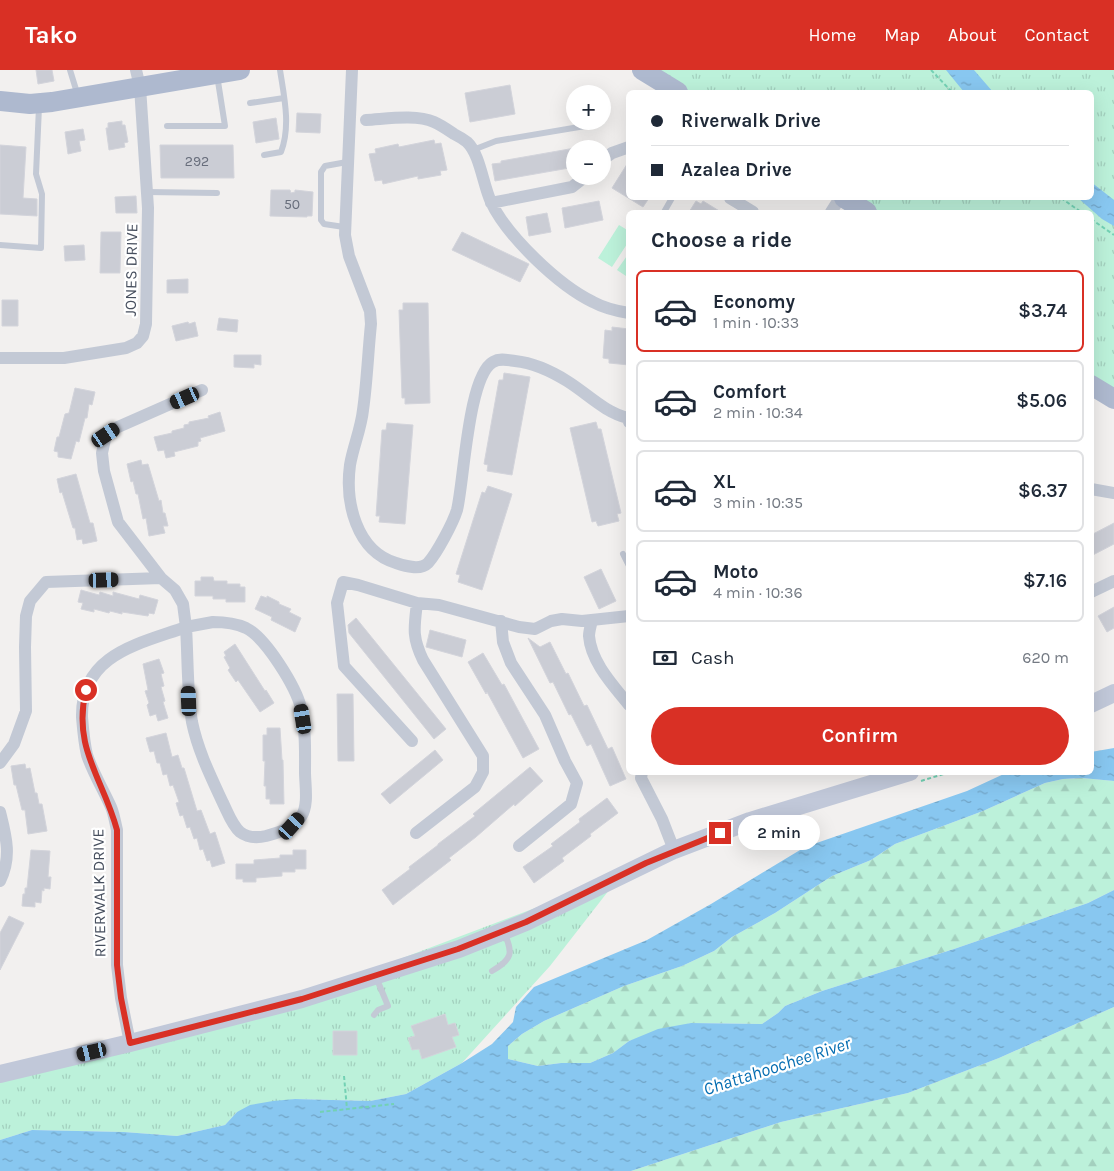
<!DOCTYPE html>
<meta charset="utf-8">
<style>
:root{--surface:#fff;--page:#f6f6f7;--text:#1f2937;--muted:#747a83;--line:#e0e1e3;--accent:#d93025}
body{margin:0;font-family:Karla,sans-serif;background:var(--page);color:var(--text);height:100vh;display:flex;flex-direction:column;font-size:19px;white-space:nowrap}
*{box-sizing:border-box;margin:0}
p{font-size:16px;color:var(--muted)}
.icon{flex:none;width:28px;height:28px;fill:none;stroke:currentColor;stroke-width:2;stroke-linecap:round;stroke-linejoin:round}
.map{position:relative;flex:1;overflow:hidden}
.side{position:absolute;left:626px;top:140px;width:468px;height:565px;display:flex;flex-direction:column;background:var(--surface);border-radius:8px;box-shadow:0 5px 20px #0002}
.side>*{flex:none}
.banner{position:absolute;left:626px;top:20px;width:468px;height:110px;border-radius:8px;box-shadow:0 5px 20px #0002;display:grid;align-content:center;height:110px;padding:0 25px;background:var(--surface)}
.fabs{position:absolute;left:566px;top:15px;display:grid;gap:10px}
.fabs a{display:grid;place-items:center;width:45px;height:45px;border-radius:50%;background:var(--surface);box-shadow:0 5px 20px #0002;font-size:25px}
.end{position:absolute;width:22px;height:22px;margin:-11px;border:6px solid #d93025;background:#fff;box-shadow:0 0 0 2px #fff}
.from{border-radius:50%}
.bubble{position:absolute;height:35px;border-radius:18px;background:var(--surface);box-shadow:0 5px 20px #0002;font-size:16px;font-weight:600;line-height:35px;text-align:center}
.car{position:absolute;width:15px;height:30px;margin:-15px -8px;border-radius:6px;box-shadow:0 0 4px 1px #0007;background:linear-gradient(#222 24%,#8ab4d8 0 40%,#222 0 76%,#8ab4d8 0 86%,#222 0)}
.banner b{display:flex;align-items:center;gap:18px;height:48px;font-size:19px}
.banner b+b{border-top:1px solid var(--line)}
.banner i{width:12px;height:12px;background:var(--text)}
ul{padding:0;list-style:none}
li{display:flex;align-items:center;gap:15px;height:82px;margin:0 10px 8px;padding:0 15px;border:2px solid var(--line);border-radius:8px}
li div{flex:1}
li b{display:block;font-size:19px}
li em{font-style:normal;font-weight:600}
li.on{border-color:var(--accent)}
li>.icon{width:45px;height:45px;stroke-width:1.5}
h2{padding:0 25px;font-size:22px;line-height:60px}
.pay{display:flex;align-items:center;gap:12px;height:55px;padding:0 25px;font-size:19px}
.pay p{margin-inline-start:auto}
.primary-button{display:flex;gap:10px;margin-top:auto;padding:10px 25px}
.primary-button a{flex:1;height:58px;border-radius:30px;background:var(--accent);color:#fff;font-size:20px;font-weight:600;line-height:58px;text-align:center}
header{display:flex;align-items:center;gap:30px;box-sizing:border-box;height:70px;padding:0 25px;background:var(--accent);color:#fff}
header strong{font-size:24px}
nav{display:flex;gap:28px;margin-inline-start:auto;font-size:18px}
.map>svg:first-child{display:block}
.grass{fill:#bcf1da}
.forest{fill:url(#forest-firs)}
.park{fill:url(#park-tufts)}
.water{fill:url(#water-ripples)}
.building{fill:#cbcdd5;stroke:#d3d4db}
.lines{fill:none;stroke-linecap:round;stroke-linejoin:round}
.path{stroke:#73d1b4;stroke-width:2;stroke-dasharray:4 2.5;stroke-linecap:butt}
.lane{stroke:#c3c9d5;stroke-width:6}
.street{stroke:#c3c9d5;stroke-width:12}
.secondary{stroke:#c1c8d9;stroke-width:18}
.primary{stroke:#aeb9cf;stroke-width:20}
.route{stroke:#d93025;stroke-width:6}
.labels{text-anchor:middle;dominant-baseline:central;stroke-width:4.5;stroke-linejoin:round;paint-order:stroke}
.number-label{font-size:14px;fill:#686e7c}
.street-label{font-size:16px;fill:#474f5e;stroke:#fff}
.water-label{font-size:18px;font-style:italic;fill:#066eb2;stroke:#fff}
</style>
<header>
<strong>Tako</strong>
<nav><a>Home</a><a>Map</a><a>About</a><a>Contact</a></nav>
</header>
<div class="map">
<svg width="1114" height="1101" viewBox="0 0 1114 1101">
<defs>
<pattern id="forest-firs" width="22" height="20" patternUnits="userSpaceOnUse" patternTransform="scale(1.25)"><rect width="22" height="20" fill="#bcf1da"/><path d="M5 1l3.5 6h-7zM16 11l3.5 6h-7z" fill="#a3d0be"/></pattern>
<pattern id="park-tufts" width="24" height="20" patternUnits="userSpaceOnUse" patternTransform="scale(1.25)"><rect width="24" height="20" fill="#bcf1da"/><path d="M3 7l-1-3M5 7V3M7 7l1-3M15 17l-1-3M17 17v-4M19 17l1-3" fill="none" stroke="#a3d0be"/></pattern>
<pattern id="water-ripples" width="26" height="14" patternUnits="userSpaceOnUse" patternTransform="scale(1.25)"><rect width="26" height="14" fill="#88c7f0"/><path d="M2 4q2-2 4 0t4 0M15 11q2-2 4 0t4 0" fill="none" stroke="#71a4c6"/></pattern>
</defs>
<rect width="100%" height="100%" fill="#f2f0ef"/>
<path class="grass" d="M619,155l10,6v10l-17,26 -14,-9z
M629,183v25l-12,-8z"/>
<path class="forest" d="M1082,708l32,3v109l-26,13 -134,46 -132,42 -37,15 -7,7 -16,11 -71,-1 -62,18 -16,12 -23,10h-29l-23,3 -30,-7v-13l14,-12 22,-13 80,-35 58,-20 32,-15 18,-14 43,-24 57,-37 39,-16 24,-16 88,-33 62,-28 18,-4z
M1114,937v164h-483l150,-49 127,-29 91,-35z"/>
<path class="park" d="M645,0h469v321l-23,-15v-164h-238l-22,-14h260v-106h-413z
M620,806l-70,90 -88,97 -56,31 -36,7 -75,-2 -58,13 -12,13 -48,11 -53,-4 -92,-2 -32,10v-72l331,-83z"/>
<path class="water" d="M946,0h28l19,22h-29z
M1091,112l23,18v26l-12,-7 -24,-21h13z
M1114,678v33l-32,-3 -19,1 -18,4 -62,28 -88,33 -24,16 -39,16 -57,37 -43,24 -18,14 -32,15 -58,20 -80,35 -22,13 -14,12v13l30,7 23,-3h29l23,-10 16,-12 29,-12 33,-6 71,1 16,-11 7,-7 37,-15 132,-42 134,-46 26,-13v117l-115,51 -91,35 -127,29 -150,49h-631v-31l32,-10 92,2 53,4 48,-11 12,-13 13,-7 23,-4 22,-2 75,2 36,-7 56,-31 30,-19 21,-22 3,-15 18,-20 113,-47 64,-36 94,-57 162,-56 39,-18 85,-1v-20z"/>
<path class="building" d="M36,0h16l2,11 -16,3z
M510,15l5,29 -45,8 -5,-29z
M297,43l24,1 -1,19 -24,-1z
M276,48l3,21 -23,4 -3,-21z
M122,51v4h3l3,17 -4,1 1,4 -16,3 -3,-22h2v-5z
M83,59l2,11 -6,1 2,10 -13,3 -3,-22z
M434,70l1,4 6,-1 6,27 -7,1 1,4 -23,4v-3l-35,8 -1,-4 -7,1 -6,-27 7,-1 -1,-4 23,-5 1,3z
M0,75l26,2 -3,51 14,1v17l-37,-2z
M160,75h73l1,33h-73z
M575,78v19l-80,14 -3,-17 9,-1v-2z
M629,91v37h20l-6,9 -31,-19z
M271,120h19l1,3 4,-1v-2l18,2 -1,24h-5v1l-37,-1z
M136,126l1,17h-21l-1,-16z
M599,131l4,19 -38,8 -3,-20z
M696,131l5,3 2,-3 18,11h-32z
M547,143l4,19 -22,4 -3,-19z
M101,162h20l-1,41h-20z
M462,162l67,32 -9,18 -68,-32z
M84,175l1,15 -20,1 -1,-15z
M188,209v14h-21v-13z
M2,230h16v26h-16z
M403,233h25l2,100 -25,1v-6h-3l-3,-88h4z
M219,248l19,2 -1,12 -20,-2z
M188,252l1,2 6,-2 3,14 -22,5 -4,-15z
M612,257l17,2v36l-20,-2v-4l-6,-1 2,-28 7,1z
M234,285h27v10l-7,-1v4l-20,-1z
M504,303l26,4 -18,98 -25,-4 1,-6 -4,-1 15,-84h4z
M75,318l20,4 -3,13 -3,-1 -2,14h-2l-6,24 -3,-1 -5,18 -13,-2v-5l-4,-1 3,-14h2l6,-23 4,-1z
M220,342l5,19 -25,7 1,3 -3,1v4l-24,6 1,4 -9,2 -2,-8 -6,1 -4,-14 18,-4v-2l12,-3v-3l5,-1v-2l20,-4 -1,-2z
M596,352l2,7h3l20,84 -4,1 2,7 -21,5 -2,-5 -4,1 -22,-94z
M387,353l26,2 -8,99 -26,-2 1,-6h-4l6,-86h4z
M141,390l1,5 6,-1 11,37 2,-1 2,13h2l3,13h-5l2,7 -16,3 -3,-18 -3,1 -5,-25h-2l-3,-13 -2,1 -4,-18z
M76,404l14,49h3l4,18 -14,3 -1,-5 -5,1 -2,-12h-2l-11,-36 -2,1 -3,-14z
M488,416l24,8 -30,96 -24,-8 2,-7 -4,-1 26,-82 3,1z
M1114,453v21l-23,12v-21z
M601,499l15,32 -17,8 -15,-32z
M201,507h12l1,4h13v3h13v3h5v15h-19v-3h-13v-3h-18v-15h6z
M81,520l18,5 1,-3 13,4v-4l26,7 1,-4 18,5 -4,14 -5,-1 -1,3 -26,-4v2l-12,-3 -1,2 -15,-4v3l-13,-3 2,-6 -5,-1z
M261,526l6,2v-2l12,6v2l12,5 -2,3 12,6 -6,14 -24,-12 1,-3 -17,-8z
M1114,537v21l-7,4 -9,-16z
M356,548l90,111 -12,10 -85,-106 -1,-8z
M430,560l36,10 -4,17 -36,-10z
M528,568l12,9 10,-5 16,32 2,-1 16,33 3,-1 21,44 4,-2 14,32 -16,7 -19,-42 -4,2 -16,-32 -2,1 -16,-33 -3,1z
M235,574l30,47 1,-1 8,13 -14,9 -22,-32 -2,2 -8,-12 2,-2 -6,-11 2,-1 -2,-4z
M483,583l19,32 2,-1 35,65 -16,9 -36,-66 -1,2 -18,-32z
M159,589l5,14 -3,1 3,12 -3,1 4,14 -2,1 5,16 -10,3 -2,-7 -6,2 -3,-11 2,-2 -4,-12 3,-1 -5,-26z
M337,624h16l1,67h-16z
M267,658h13l2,32h1l1,44h-14v-5h-4v-13h-2l1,-25h-2v-26h4z
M166,663l6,24 6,-2 4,13h2l13,43 4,-1 9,24 5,-2 10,31 -13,4 -2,-7 -3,1 -4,-12 -3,1 -3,-12 -3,1 -4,-12 -3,1 -4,-13 -3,1 -4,-13 3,-1 -6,-17 -3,1 -3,-12 -4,1 -3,-12h-3l-3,-12 -4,1 -4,-14z
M435,680l8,10 -53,44 -9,-10z
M25,694l1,5 4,-1 5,25h2l2,11h3l5,27 -19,3 -3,-24h-3l-6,-25h-2l-3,-19z
M530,697l13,14 -28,25 -1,-2 -38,33 -27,21 2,2 -58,45 -11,-15 28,-21 -1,-2 29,-22v-1l37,-28 -2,-2z
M607,728l11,15 -28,21 1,2 -29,22 2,3 -30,22 -11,-16 30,-21 -2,-2 29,-22 -1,-3z
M31,780l19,1 -2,26h3l-1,12 -6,-1v3l-2,-1 -1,13 -6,-1v5l-13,-1 1,-12h2v-6h2z
M293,780h13v19h-11v3h-13v4l-26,2v4h-13v-3h-7v-15h18v-4l26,-2v-3h13z
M9,846l15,7 -24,47v-37z
M445,944l3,11 7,-2 4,12 -7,2 4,10 -34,12 -3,-10 -7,1 -4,-12 7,-2 -4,-10z
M333,961h24v24h-24z"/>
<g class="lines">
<path class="path" d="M931,0l21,22
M1061,128l20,14
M1091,149l23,16
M921,711l29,-9
M344,1006l3,33
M320,1042l74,-8"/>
<path class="lane" d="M70,0l8,26
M250,33l34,-5
M167,56h58l-8,-51
M473,80l23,-9 95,-16
M264,85l17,-3c10,-26 3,-56 -1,-82
M147,122l70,1
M664,142l8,-14
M344,157l-20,-3 -3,-4v-48l4,-6 22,-4
M0,175l41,3 1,-54 -6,-20 3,-67
M623,484l6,12
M492,901c21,-12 21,-18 12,-39
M374,945l4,-5 10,-4 -12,-29"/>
<path class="street" d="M352,0l-7,165 4,21 21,55 1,13c-3,29 -4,58 -8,86 -2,19 -10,37 -13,55 -5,37 6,86 46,98 9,3 24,8 32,0 9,-10 25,-40 29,-53 7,-29 11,-134 36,-148 7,-4 14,-2 22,-1 19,2 36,10 52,20 21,13 37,31 61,37l1,4
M366,50c20,-1 50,-6 68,2 7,3 14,8 20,12 4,2 9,5 13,8 13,12 16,43 24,60 16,34 67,83 102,100 11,6 23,9 36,11
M602,90l10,-7 17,-6
M730,128l23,14
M491,133l81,-16 14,-11
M831,142l9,-14
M0,288h64l62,-10 11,-5 6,-7 3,-12 2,-116 -8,-121 -4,-17
M1091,419l23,4
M1091,522l23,-11
M592,550c-1,5 -3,11 -3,16 2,26 24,49 40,69
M501,551l2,21 8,21 34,52 20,46 12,22 -6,21 -52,42
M213,552c11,0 22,1 33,6 20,10 50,59 55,80 5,20 4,43 4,64 0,13 4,33 -4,45 -9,12 -21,15 -35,19 -9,2 -18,2 -26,-4 -8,-7 -12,-19 -17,-29 -12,-26 -25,-52 -31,-81 -5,-31 -4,-63 -6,-95z
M412,671l-68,-75 -7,-63 6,-21 15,3 59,18 22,2 80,22 16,2 16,-8 11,-2 20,2 47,-5
M0,693l14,-19 12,-33 -1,-64 1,-31 4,-15 16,-19 115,-4
M642,702l-1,6 21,41 12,31
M0,742c6,24 12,45 0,69
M416,763l59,-46 8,-15v-16l-60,-96c-11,-23 -9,-32 -6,-57
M130,973l-9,-45 -4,-33v-135c-2,-8 -3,-16 -6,-23 -8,-18 -18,-34 -24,-52 -3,-13 -4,-26 -5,-38 -1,-63 57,-73 104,-90l-3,-23 -8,-14 -14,-12 -43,-56 -14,-51 -2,-18 4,-18 12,-8 84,-37"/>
<path class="secondary" d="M1091,634l23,-11
M0,1004l130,-31 172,-44 157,-50 67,-27 148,-72 76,-29 160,-49"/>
<path class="primary" d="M642,0l36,22
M0,31l30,3 22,-2 188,-32
M844,128l23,14
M1091,315l23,14"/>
</g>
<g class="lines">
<path class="route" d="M86,620c-14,58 17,88 31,140v135l4,33 9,45 172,-44 156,-50 68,-27 120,-59 74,-30"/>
</g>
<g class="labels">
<g class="number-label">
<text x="197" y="91">292</text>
<text x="292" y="134">50</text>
</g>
<g class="street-label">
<text transform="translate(131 200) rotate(-89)">JONES DRIVE</text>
<text transform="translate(99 823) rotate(-91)">RIVERWALK DRIVE</text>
</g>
<g class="water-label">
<text transform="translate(777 996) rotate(-18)">Chattahoochee River</text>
</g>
</g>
</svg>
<div class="fabs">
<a>+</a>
<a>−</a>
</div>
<i class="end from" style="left:86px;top:620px"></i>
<i class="end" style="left:720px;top:763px"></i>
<div class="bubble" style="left:738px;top:745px;width:82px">2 min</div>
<i class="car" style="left:185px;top:328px;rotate:246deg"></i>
<i class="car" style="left:106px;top:365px;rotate:56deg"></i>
<i class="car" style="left:104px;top:510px;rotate:88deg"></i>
<i class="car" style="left:189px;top:631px;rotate:358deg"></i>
<i class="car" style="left:303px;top:649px;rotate:351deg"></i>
<i class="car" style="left:292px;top:756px;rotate:42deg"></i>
<i class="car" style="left:92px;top:982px;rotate:257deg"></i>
<div class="banner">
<b><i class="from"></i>Riverwalk Drive</b>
<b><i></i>Azalea Drive</b>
</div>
<section class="side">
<h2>Choose a ride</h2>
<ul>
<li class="on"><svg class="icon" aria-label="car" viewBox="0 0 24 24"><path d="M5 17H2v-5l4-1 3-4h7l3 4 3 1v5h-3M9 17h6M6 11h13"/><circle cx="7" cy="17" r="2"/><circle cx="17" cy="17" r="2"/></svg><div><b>Economy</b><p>1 min · 10:33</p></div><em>$3.74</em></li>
<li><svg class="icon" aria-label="car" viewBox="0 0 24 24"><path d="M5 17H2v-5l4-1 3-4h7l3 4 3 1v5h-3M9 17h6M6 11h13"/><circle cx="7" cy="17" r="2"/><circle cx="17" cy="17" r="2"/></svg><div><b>Comfort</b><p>2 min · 10:34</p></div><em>$5.06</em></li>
<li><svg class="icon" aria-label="car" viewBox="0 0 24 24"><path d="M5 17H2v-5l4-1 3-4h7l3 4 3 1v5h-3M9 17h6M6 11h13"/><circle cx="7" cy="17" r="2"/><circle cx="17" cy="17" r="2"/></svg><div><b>XL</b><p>3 min · 10:35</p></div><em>$6.37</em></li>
<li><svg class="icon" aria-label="car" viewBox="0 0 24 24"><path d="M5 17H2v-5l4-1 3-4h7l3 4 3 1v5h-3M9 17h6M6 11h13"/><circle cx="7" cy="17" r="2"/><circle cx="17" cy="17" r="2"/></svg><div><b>Moto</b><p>4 min · 10:36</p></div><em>$7.16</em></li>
</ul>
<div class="pay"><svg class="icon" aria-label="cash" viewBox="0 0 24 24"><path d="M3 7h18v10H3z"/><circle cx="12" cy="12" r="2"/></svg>Cash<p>620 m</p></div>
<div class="primary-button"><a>Confirm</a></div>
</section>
</div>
